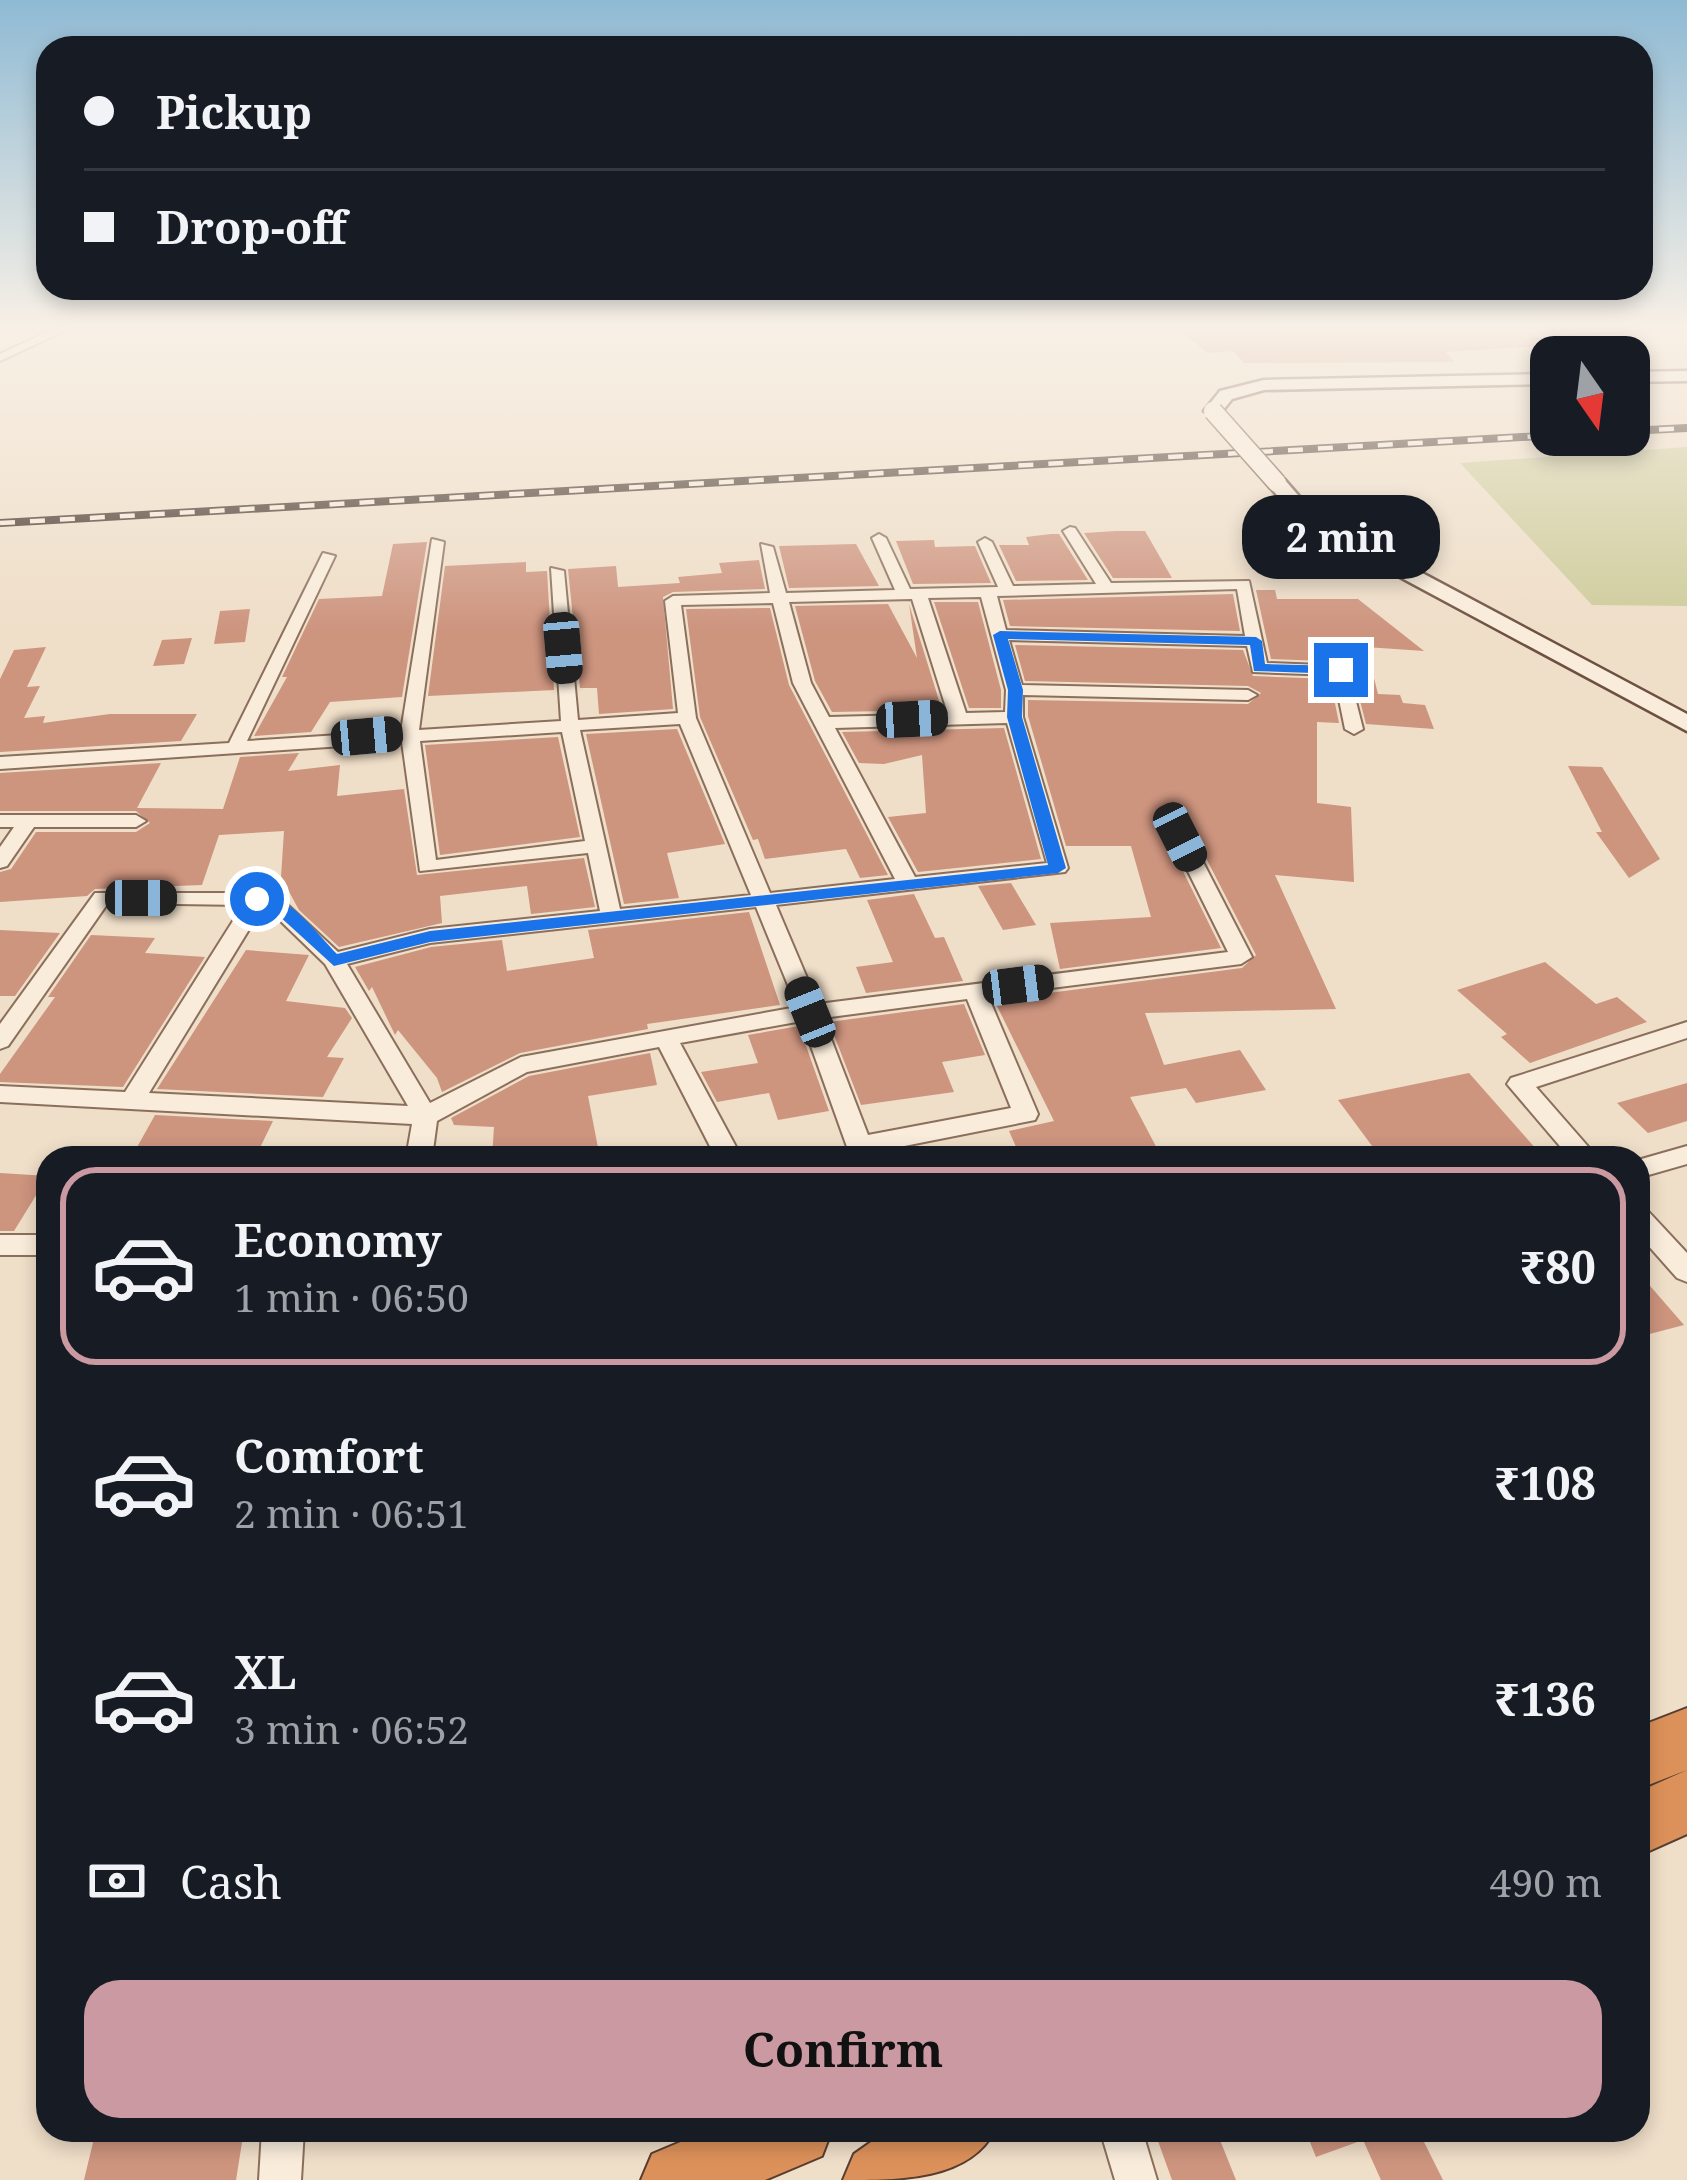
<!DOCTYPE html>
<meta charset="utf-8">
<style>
:root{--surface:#171b24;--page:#20242c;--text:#f1f3f6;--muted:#9ea1a6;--line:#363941;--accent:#ca99a2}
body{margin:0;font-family:"Noto Serif",serif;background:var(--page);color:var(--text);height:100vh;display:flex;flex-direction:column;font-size:45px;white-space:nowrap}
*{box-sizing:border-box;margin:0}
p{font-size:39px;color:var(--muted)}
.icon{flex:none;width:66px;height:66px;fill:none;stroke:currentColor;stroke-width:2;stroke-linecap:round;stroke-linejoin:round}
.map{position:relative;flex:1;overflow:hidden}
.panel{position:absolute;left:36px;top:1146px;width:1614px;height:996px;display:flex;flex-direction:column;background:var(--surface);border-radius:36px;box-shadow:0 6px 18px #0003}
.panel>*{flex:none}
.top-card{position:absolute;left:36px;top:36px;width:1617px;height:264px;border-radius:36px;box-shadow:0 6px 18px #0003;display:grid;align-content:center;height:264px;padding:0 48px;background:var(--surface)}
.needle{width:78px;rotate:166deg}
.fabs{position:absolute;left:1530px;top:336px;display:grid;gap:24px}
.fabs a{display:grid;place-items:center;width:120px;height:120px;border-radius:24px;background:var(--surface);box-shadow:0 6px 18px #0003;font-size:60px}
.end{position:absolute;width:54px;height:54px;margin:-27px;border:15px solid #1a73e8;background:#fff;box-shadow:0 0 0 6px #fff}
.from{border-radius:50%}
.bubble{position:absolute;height:84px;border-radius:36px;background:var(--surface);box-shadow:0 6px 18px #0003;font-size:39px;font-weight:700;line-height:84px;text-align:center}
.car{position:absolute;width:36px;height:72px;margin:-36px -18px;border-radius:15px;box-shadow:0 0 9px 3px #0007;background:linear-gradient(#222 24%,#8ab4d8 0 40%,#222 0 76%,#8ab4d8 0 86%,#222 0)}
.top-card b{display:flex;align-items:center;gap:42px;height:114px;font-size:45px}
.top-card b+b{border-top:3px solid var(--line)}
.top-card i{width:30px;height:30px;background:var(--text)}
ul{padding:21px 0 0;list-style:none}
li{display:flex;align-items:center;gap:36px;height:198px;margin:0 24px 18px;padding:0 24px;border:6px solid transparent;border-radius:36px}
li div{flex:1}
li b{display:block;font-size:45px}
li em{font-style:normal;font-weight:700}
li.current{border-color:var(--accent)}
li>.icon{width:108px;height:108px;stroke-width:1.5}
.pay{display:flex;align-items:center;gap:30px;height:132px;padding:0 48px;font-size:45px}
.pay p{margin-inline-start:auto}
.primary-button{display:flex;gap:24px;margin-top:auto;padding:24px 48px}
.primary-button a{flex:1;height:138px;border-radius:36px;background:var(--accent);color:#111;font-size:48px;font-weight:700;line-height:138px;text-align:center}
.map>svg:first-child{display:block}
.green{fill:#cdcc9b}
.building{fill:#cd947e}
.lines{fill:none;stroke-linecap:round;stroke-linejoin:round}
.street-casing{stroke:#8b6f5c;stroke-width:4}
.secondary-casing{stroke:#6d503f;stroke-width:5}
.highway-casing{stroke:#593e30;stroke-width:4}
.street{fill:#f9ecdb;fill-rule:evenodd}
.secondary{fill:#f9ecdb;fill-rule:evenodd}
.highway{fill:#dd915a;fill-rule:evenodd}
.rail-casing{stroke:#3b2a20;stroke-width:8}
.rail{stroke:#f6e9d7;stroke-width:4.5;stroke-dasharray:15;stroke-linecap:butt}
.secondary-bridge-casing{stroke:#6d503f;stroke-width:21;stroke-linecap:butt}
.secondary-bridge{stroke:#f9ecdb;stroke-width:18}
.route{fill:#1a73e8}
</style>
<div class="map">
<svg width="1687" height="2180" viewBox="0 0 1687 2180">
<rect width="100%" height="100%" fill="#efdec8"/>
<path class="green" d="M1687,447v159l-95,-1 -132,-142z"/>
<path class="building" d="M1250,327h264l28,14v5l-96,6 8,10 -210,1 -11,-12 -26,2 -25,-21z
M1116,531h29l27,47h-59l-29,-45z
M1051,534h8l29,46 -72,1 -17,-36h30l-3,-8z
M934,540l1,7 40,-1 16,37 -78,1 -17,-43z
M427,542l-25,155 -72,5 -19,30 -57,4 33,-59h-5l37,-78 63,-3 11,-52z
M856,544l23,42 -90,2 -10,-42z
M759,560l6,29 -92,3 -10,5 10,112 -74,5 -2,-26h-17l-12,-119 48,-3 2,21 62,-4 -2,-6 44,-4 -3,-10z
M526,562v10l21,-1 7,119 -126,6 17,-130z
M1256,590h19l2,9h81l66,52 -58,-4 12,47 22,1 3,8 22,2 9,24 -68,-5 -16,-62 -79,-3z
M1233,594l7,37 -230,-5 -7,-26z
M934,602h44l23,88v18h-32z
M888,604l29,54 -8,-54 33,106 -110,2 -17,-31 -20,-75z
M770,608l19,77 99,190 -28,3 -14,-29 -81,10 -7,-20 -5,1 -53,-123 -14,-108z
M250,609l-5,33 -31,2 6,-33z
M192,638l-8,26 -31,2 9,-26z
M1015,645l228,5 10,26 77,3 9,44 -22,-1v81l34,4 3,75 -79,-7 61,134 -191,4 19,52 76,-15 26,40 -70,13 -10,-15 -56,9 32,61h-141l-12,-27 45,-10 -60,-121 248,-32 14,-13 -64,-124 -10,-4 -15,12 54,109 -161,21 -10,-46 101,-6 -20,-71h-65l-38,-130v-16l220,4 13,-11 -13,-7 -223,-5z
M46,647l-19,40 13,-1 -16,32 21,-2 -2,7 67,-9h87l-16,27 -181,11v-73l14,-29z
M1004,728l37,131 -123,13 -30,-55 38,-4 -4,-58 -38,9 -25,-1 -17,-31z
M677,729l48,115 -58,9 12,45 -55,6 -38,-170z
M558,737l22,100 -140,18 -15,-110z
M299,753l-11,18 52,-6 -3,31 67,-7 13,86 167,-17 11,49 -64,7 -4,-28 -87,10 2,27 -103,24 -40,-37 -18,-33 3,-46 -65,4 -17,50 -107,4 -8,7 -87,6v-30l11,-3 25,-37h100l14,-9 -14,-12h-136v-38l161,-10 -24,45 86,1 17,-52z
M1568,766l34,1 58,92 -31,19 -33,-46h6z
M1011,883l25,42 -33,5 -25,-44z
M914,894l21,44 9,-1 19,44 -97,12 -10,-26 37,-5 -26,-62z
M749,912l31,93 -133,19 1,5 -128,24 -78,39 -5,-14 -39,-48 -3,5 -23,-48 -3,4 -14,-24 76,-20 71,-7 5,31 87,-13 -6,-28z
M0,930l60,3 -45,63h-15z
M91,935l64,3 -10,15 60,4 -82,130 -123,-5v-8l55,-77h-7z
M246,950l63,5 -23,46 59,7 7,10 -25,39 17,1 -21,39 -166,-8z
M1545,962l51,42 21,-7 30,25 -117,41 -29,-26 6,-3 -50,-44z
M964,1004l21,51 -43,7 12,30 -93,13 -32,-83z
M799,1026l30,85 -51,9 -9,-27 -52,9 -16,-30 57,-9 -10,-28z
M650,1053l7,32 -69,11 12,62h-108l2,-31 -40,-2 -3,-7 78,-42z
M1469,1073l75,85h-163l-43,-58z
M1687,1083v38l-39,12 -31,-30z
M155,1115l118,6 -18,37h-124z
M0,1173l48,3 -34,55h-14z
M1638,1272l46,53 -46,12z
M96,2130h148l-8,50h-152z
M1154,2130h62l20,50h-64z
M1305,2130h113l25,50h-62l-18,-40 -47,17z"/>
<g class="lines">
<g class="street-casing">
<path id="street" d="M58,327h15l-73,34v-7z
M1090,327h61l-6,3z
M1518,327l20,4 145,-4 -147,10z
M1070,527l5,1 36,55 138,-2 18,82 80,3 16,63 -9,5 -9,-5 -11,-54 -81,-3 -6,-26 -238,-6 13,45 226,5 9,5 -9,5 -225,-5v22l45,151 -3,4 -289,33 42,99 410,-52 -57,-115 10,-6 7,2 64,124 -11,7 -253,32 50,118 -3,6 -161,32 3,6h-26l-49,-137 -122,22 62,115h-26l-57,-111 -132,25 -90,49 -5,37h-26l6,-34 -412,-22v-16l125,6 118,-187 -135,-2 -100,143 -8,3v-25l95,-131h175l7,2 61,57 92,-23 170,-18 -12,-58 -168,18 -18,-129 -402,27v-12l229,-14 94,-190 12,3 -88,185 154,-10 31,-192 12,3 -25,188 142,-9 -10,-153 13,3 14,149 100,-7 -13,-112 8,-5 97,-3 -9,-49 12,3 13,46 109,-3 -23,-52 7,-4 7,4 24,51 88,-2 -20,-45 7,-4 7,4 21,44 83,-2 -33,-53zM1237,589l8,47 -239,-6 -9,-34zM981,597l25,93 -1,22 -39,1 -38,-115zM912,599l36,115 -119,3 -18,-34 -22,-81zM773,603l20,80 102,196 -125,14 -74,-175 -15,-113zM1007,723l40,140 -132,14 -80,-149zM680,724l71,171 -131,14 -40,-179zM562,732l23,109 -149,19 -16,-119zM264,905l61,59 83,142 -259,-13zM756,907l41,100 -276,50 -91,46 -83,-139 83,-21zM967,999l44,109 -143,27 -45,-117z
M0,815h136l10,6 -10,6h-102l-27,39 -7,2v-21l14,-20h-14z
M1687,1022v16l-151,49 62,71h-28l-63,-74 4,-6z
M1687,1146v18l-49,14v-18z
M1638,1207l9,3 40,43v29l-10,-4 -39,-44z
M0,1235h48v20h-48z
M262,2130h42l-3,50h-42z
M1100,2130h42l15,50h-42z"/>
</g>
<g class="secondary-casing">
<path id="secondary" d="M1687,371v10l-58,1v-10z
M1551,374v10l-287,6 -32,9 -13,16 -15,-4 16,-20 44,-11z
M1270,479h14l33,38 370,197v17l-384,-206 -33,-38z"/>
</g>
<g class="highway-casing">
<path id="highway" d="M1687,1708v62l-49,19v-62z
M1687,1770v64l-49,22v-64z
M709,2130h123l-10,26 -57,24h-124l11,-26z
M888,2130h107c-26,50 -94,50 -152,50l11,-26z"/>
</g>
<use href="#street" class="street"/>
<use href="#secondary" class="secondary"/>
<use href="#highway" class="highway"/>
<g class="rail-casing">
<path id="rail" d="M1629,431l58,-3
M0,523l1558,-88"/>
</g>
<use href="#rail" class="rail"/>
<g class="secondary-bridge-casing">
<path id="secondary-bridge" d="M1213,411l64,72"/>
</g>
<use href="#secondary-bridge" class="secondary-bridge"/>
</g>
<linearGradient id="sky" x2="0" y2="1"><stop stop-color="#8fbad4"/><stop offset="0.52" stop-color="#f8f0e6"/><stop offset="1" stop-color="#f8f0e6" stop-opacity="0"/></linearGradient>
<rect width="1687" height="632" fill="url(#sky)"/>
<path class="route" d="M1000,631l256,6 6,4 3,23 76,2 7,4 -7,4 -87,-3 -4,-26 -242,-6 15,51 -1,27 44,151 -8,5 -628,69 -96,24 -68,-62 -18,-5c31,-19 68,34 89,55l93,-23 618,-66 -41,-148 1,-27 -15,-55z"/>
</svg>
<div class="fabs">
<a><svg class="needle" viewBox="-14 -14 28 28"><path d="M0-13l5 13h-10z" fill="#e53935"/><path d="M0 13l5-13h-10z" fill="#9ea1a6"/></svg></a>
</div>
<i class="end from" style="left:257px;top:899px"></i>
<i class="end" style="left:1341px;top:670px"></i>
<div class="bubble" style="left:1242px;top:495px;width:198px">2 min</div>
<i class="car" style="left:563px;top:648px;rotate:175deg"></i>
<i class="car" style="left:912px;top:719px;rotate:87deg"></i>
<i class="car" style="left:367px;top:736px;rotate:85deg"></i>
<i class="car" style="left:1180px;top:837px;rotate:153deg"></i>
<i class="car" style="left:141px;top:898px;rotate:90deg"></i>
<i class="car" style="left:1018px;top:985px;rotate:83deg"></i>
<i class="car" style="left:810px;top:1012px;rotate:338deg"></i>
<div class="top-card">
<b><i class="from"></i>Pickup</b>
<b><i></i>Drop-off</b>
</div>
<section class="panel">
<ul>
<li class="current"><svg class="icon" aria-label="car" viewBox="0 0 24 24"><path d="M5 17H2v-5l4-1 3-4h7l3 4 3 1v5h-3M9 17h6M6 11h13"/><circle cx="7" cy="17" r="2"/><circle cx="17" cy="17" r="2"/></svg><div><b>Economy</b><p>1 min · 06:50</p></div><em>₹80</em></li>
<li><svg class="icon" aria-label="car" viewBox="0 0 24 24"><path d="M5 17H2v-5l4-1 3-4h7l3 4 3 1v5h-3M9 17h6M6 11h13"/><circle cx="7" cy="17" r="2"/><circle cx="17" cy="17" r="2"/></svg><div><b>Comfort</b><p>2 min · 06:51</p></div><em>₹108</em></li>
<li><svg class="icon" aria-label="car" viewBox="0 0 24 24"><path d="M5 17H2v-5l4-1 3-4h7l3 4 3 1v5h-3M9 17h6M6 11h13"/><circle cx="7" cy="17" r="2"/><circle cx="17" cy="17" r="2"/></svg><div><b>XL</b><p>3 min · 06:52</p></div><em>₹136</em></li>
</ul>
<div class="pay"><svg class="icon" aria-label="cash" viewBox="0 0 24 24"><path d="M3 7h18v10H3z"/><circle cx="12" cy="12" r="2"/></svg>Cash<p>490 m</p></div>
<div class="primary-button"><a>Confirm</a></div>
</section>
</div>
